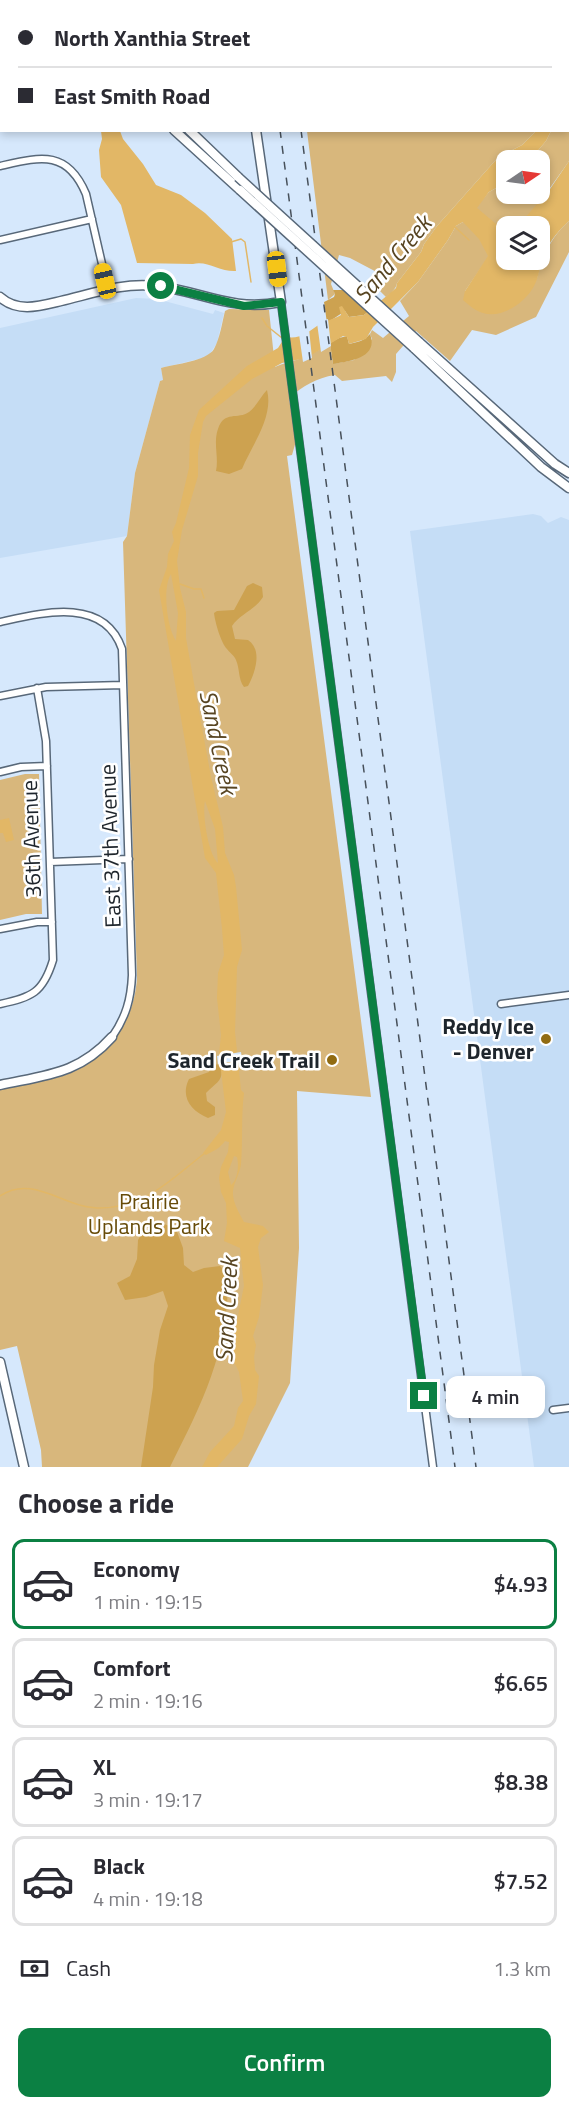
<!DOCTYPE html>
<meta charset="utf-8">
<style>
:root{--surface:#fff;--page:#f7f7f7;--text:#2b2b33;--muted:#7c7c81;--line:#e1e1e2;--accent:#0b8043}
body{margin:0;font-family:"Titillium Web",sans-serif;background:var(--page);color:var(--text);height:100vh;display:flex;flex-direction:column;font-size:22px;white-space:nowrap}
*{box-sizing:border-box;margin:0}
p{font-size:20px;color:var(--muted)}
.icon{flex:none;width:33px;height:33px;fill:none;stroke:currentColor;stroke-width:2;stroke-linecap:round;stroke-linejoin:round}
.map{position:relative;height:1467px;overflow:hidden}
.panel{display:flex;flex-direction:column;background:var(--surface);flex:1}
.panel>*{flex:none}
.top-card{position:absolute;left:0px;top:0px;width:570px;height:132px;box-shadow:0 3px 9px #0003;display:grid;align-content:center;height:132px;padding:0 18px;background:var(--surface)}
.needle{width:39px;rotate:77deg}
.controls{position:absolute;left:496px;top:150px;display:grid;gap:12px}
.controls a{display:grid;place-items:center;width:54px;height:54px;border-radius:12px;background:var(--surface);box-shadow:0 3px 9px #0003;font-size:30px}
.end{position:absolute;width:27px;height:27px;margin:-14px;border:8px solid #0b8043;background:#fff;box-shadow:0 0 0 3px #fff}
.from{border-radius:50%}
.bubble{position:absolute;height:42px;border-radius:12px;background:var(--surface);box-shadow:0 3px 9px #0003;font-size:20px;font-weight:600;line-height:42px;text-align:center}
.car{position:absolute;width:18px;height:36px;margin:-18px -9px;border-radius:8px;box-shadow:0 0 4px 2px #0007;background:linear-gradient(#f5c518 24%,#345 0 40%,#f5c518 0 76%,#345 0 86%,#f5c518 0)}
.top-card b{display:flex;align-items:center;gap:21px;height:57px;font-size:22px}
.top-card b+b{border-top:2px solid var(--line)}
.top-card i{width:15px;height:15px;background:var(--text)}
ul{padding:0;list-style:none}
li{display:flex;align-items:center;gap:18px;height:90px;margin:0 12px 9px;padding:0 6px;border:3px solid var(--line);border-radius:12px}
li div{flex:1}
li b{display:block;font-size:22px}
li em{font-style:normal;font-weight:600}
li.on{border-color:var(--accent)}
li>.icon{width:54px;height:54px;stroke-width:1.5}
h2{padding:0 18px;font-size:27px;line-height:72px}
.pay{display:flex;align-items:center;gap:15px;height:66px;padding:0 18px;font-size:22px}
.pay p{margin-inline-start:auto}
.primary-button{display:flex;gap:12px;margin-top:auto;padding:12px 18px}
.primary-button a{flex:1;height:69px;border-radius:12px;background:var(--accent);color:#fff;font-size:24px;font-weight:600;line-height:69px;text-align:center}
.map>svg:first-child{display:block}
.built{fill:#c5ddf6}
.green{fill:#d8b77c}
.forest{fill:#cda250}
.water{fill:#e2b766;fill-rule:evenodd}
.pier{fill:#d6e8fc}
.lines{fill:none;stroke-linecap:round;stroke-linejoin:round}
.stream{stroke:#e2b766;stroke-width:1.5}
.street-casing{stroke:#586879;stroke-width:9}
.secondary-casing{stroke:#586879;stroke-width:11}
.street{stroke:#fff;stroke-width:6}
.secondary{stroke:#fff;stroke-width:8}
.rail{stroke:#47505a;stroke-width:1.5;stroke-dasharray:8 8;stroke-linecap:butt}
.secondary-bridge-casing{stroke:#586879;stroke-width:11;stroke-linecap:butt}
.secondary-bridge{stroke:#fff;stroke-width:8}
.route{stroke:#0b8043;stroke-width:8}
.poi-dot{fill:#916b12;stroke:#fff;stroke-width:2}
.labels{text-anchor:middle;dominant-baseline:central;stroke-width:5;stroke-linejoin:round;paint-order:stroke}
.street-label{font-size:22px;fill:#1e252c;stroke:#fff}
.poi-label{font-size:22px;font-weight:bold;fill:#1e252c;stroke:#fff;text-anchor:end}
.park-label{font-size:22px;fill:#674b08;stroke:#fff}
.water-label{font-size:24px;font-style:italic;fill:#584522;stroke:#fff}
</style>
<div class="map">
<svg width="569" height="1467" viewBox="0 0 569 1467">
<rect width="100%" height="100%" fill="#d6e8fc"/>
<path class="built" d="M136,298l21,1 56,15 2,-4 9,3 -7,30 -7,11 -7,4 -42,10 2,12 -3,1 -25,92 -8,63 -127,22v-230z
M533,514l8,2 7,7 13,-6 8,3v947h-35l-124,-936z"/>
<path class="green" d="M338,0h231v38l-1,-36h-242z
M569,85v76l-2,3 -32,45 -17,17h-11v7l-5,-3 -13,26 -24,35 72,-13c6,-23 14,-41 32,-57v31l-33,65 -40,18 -24,-5 -22,31 -34,-30 -20,23v18l-4,10 -6,-6 -44,5 -7,-6c-19,3 -32,11 -46,23l7,43 -4,14 -5,1 84,641 -74,-6 2,157 -9,135 -42,84h-206l-1,-17 -24,-104 -17,4v-261c20,-4 40,-7 59,-12 46,-14 75,-53 78,-99l-14,-436 4,-6 8,-63 25,-92 3,-1 -2,-12c14,-4 46,-7 53,-19 6,-11 8,-26 11,-38l4,-2 40,1 6,57c8,-4 16,-5 24,-8 11,-4 21,-9 31,-16l3,21 21,-4 18,-21 -2,-5 2,-4 11,8 26,-22 -9,-15 18,-19 30,-42 8,-14 7,-4 26,-30 18,-10v12h33v-34h-10l16,-19 5,-10 17,-1z
M307,131h229l-14,14 -21,11 -8,7 -56,63 -13,18 -3,8 -24,31c-1,6 -6,10 -11,14l-6,-6 8,-13 -38,-20 -11,-3 -8,29 4,10 -7,6z
M25,774h14l3,140h-16l-26,6v-140z"/>
<path class="forest" d="M333,290h13l23,21 -5,4 -15,2 -4,-6 -18,12 -3,-21 10,-5 1,-3z
M370,334c9,24 -21,27 -37,30l-3,-21 9,-5 8,-2 2,8c9,-2 15,-3 21,-10z
M267,390c7,27 -15,55 -25,79l-13,5 -13,-3c3,-14 -3,-28 2,-42 6,-19 20,-9 31,-17 7,-5 12,-16 18,-22z
M253,583l9,4 1,10c-8,13 -23,17 -31,29l3,13 13,1c15,10 7,33 0,46l-4,1c-6,-8 -4,-18 -8,-27 -2,-5 -6,-7 -9,-11 -6,-6 -12,-27 -13,-36l3,-2 17,-1 13,-24z
M221,1064c3,18 -4,17 -15,29l1,8 8,6v8l-7,3c-17,-7 -28,-21 -19,-39l20,-7 3,-7z
M162,1223l14,6 7,19 1,17 9,7 11,-4 16,-2 8,8c1,77 -25,127 -58,193h-29l12,-80 1,-22 6,-35 8,-24 -5,-15 -17,6 -21,3 -8,-17 13,-7 7,-17 1,-19 9,-16z"/>
<path class="water" d="M101,131h19l3,8 20,25 13,21 25,10 24,18 27,26 4,32c-16,1 -29,-11 -43,-7l-56,-1 -16,-58 -20,-28 -2,-27 3,-11z
M536,131h15l-5,10 -16,19h-5v-2l-5,2h-13v22l-18,10 -12,16 30,25v27h33v-34h-22l32,-37 19,-28v60c-10,9 -17,18 -23,29 -6,12 -6,25 -12,36 -8,16 -32,33 -51,27 -8,-2 -14,-8 -20,-13l2,-9 23,-35 -9,-17 -16,-17 -7,4 -8,14 -30,42 -45,45 -7,12 -17,5 -2,-7 -4,-1 -30,18 -12,5 -19,4 -30,16 -46,37 -3,6 -5,31v23l-16,54 -5,31 3,27 6,24v26l9,51 16,88 12,50 2,26 9,22 2,12 6,63 -5,17 -2,65 6,58 3,3c-3,23 -1,47 -3,71 -1,9 -7,18 -8,27 -1,10 6,22 11,31l19,4 6,6 -8,6 -3,9 5,38 -4,32 -6,19 3,9 -2,12 1,13 4,6 -3,28 -7,12 -7,23 -25,28h-15l8,-15 24,-26 4,-18 5,-7 -4,-29 -6,-12 1,-25 10,-49 -4,-38 -16,-7 3,-18 -1,-20 -5,-11 -2,-14 2,-11 7,-15 1,-10 -4,-1c-6,8 -10,9 -19,14l-3,-2 18,-23 5,-18 -7,-58 2,-19 -4,-37 1,-25 6,-18 -2,-26 -6,-56 -11,-15 -46,-268 8,-23 1,-13 6,-13 -2,-9 4,-9 13,-55 1,-33 9,-25 48,-44 31,-18 7,-11c16,2 20,-3 32,-11 7,-5 17,-7 24,-11l-2,-8 3,-1 7,11 15,-2 32,-27 1,-5 24,-31 3,-8 13,-18 56,-63 8,-7 21,-11zM171,574l7,39 -2,28c-9,-13 -14,-53 -5,-67zM205,801l10,28 3,34c-10,-9 -16,-50 -13,-62zM234,1156l3,1c2,8 1,23 -6,28l-3,-13z
M9,818l5,22 -8,2 -3,-9h-3v-13z"/>
<path class="pier" d="M328,319l3,27 -10,6 -4,-29z
M309,329l3,29 -9,4 -4,-28z
M241,1052l1,8 -24,4 -1,-8z"/>
<g class="lines">
<path class="stream" d="M455,227l14,13
M231,242l10,-3 4,3 6,40
M262,318l5,8 15,12
M180,584l14,5h7l3,9
M0,1196c33,-22 63,11 97,12 48,1 74,-29 108,-55"/>
<g class="street-casing">
<path id="street" d="M107,0v2
M336,0v2
M0,166c40,-9 67,-17 86,28l22,96
M0,240l92,-21
M281,302l152,1165
M0,622c41,-9 104,-26 122,27l10,326c-1,24 -6,42 -20,62
M0,696l46,-9 77,-2
M0,772l21,-5 26,-1
M50,862l79,-3
M0,929l37,-7h15
M0,1004c32,-7 43,-11 53,-44l-7,-219 -9,-53
M501,1004l68,-9
M553,1410l16,-2"/>
</g>
<g class="secondary-casing">
<path id="secondary" d="M232,0l1,2
M244,0l1,2
M0,62h2
M0,77h2
M174,130l66,60
M189,130l49,47
M0,297c18,16 40,9 61,4 30,-7 63,-19 94,-15 48,5 75,26 126,16l-25,-172
M419,342l136,122 14,9
M414,348l127,119 28,21
M0,1085c46,-10 79,-11 112,-48
M0,1362l24,105"/>
</g>
<use href="#street" class="street"/>
<use href="#secondary" class="secondary"/>
<path class="rail" d="M263,0v2
M279,0v2
M280,130l175,1337
M301,130l175,1337"/>
<g class="secondary-bridge-casing">
<path id="secondary-bridge" d="M238,177l181,165
M240,190l174,158"/>
</g>
<use href="#secondary-bridge" class="secondary-bridge"/>
</g>
<g class="lines">
<path class="route" d="M161,286l83,20 37,-4 143,1094"/>
</g>
<g class="poi-dot">
<circle cx="546" cy="1039" r="6"/>
<circle cx="332" cy="1060" r="6"/>
</g>
<g class="labels">
<g class="street-label">
<text transform="translate(31 839) rotate(-92)">36th Avenue</text>
<text transform="translate(110 846) rotate(-92)">East 37th Avenue</text>
</g>
<g class="poi-label">
<text x="534" y="1026">Reddy Ice<tspan x="534" dy="25">- Denver</tspan></text>
<text x="320" y="1060">Sand Creek Trail</text>
</g>
<g class="park-label">
<text x="149" y="1201">Prairie<tspan x="149" dy="25">Uplands Park</tspan></text>
</g>
<g class="water-label">
<text transform="translate(392 259) rotate(-50)">Sand Creek</text>
<text transform="translate(219 742) rotate(78)">Sand Creek</text>
<text transform="translate(226 1310) rotate(-87)">Sand Creek</text>
</g>
</g>
</svg>
<div class="controls">
<a><svg class="needle" viewBox="-14 -14 28 28"><path d="M0-13l5 13h-10z" fill="#e53935"/><path d="M0 13l5-13h-10z" fill="#7c7c81"/></svg></a>
<a><svg class="icon" aria-label="layers" viewBox="0 0 24 24"><path d="M12 4l9 5-9 5-9-5zM3 14l9 5 9-5"/></svg></a>
</div>
<i class="end from" style="left:161px;top:286px"></i>
<i class="end" style="left:424px;top:1396px"></i>
<div class="bubble" style="left:446px;top:1376px;width:99px">4 min</div>
<i class="car" style="left:277px;top:269px;rotate:173deg"></i>
<i class="car" style="left:105px;top:281px;rotate:347deg"></i>
<div class="top-card">
<b><i class="from"></i>North Xanthia Street</b>
<b><i></i>East Smith Road</b>
</div>
</div>
<section class="panel">
<h2>Choose a ride</h2>
<ul>
<li class="on"><svg class="icon" aria-label="car" viewBox="0 0 24 24"><path d="M5 17H2v-5l4-1 3-4h7l3 4 3 1v5h-3M9 17h6M6 11h13"/><circle cx="7" cy="17" r="2"/><circle cx="17" cy="17" r="2"/></svg><div><b>Economy</b><p>1 min · 19:15</p></div><em>$4.93</em></li>
<li><svg class="icon" aria-label="car" viewBox="0 0 24 24"><path d="M5 17H2v-5l4-1 3-4h7l3 4 3 1v5h-3M9 17h6M6 11h13"/><circle cx="7" cy="17" r="2"/><circle cx="17" cy="17" r="2"/></svg><div><b>Comfort</b><p>2 min · 19:16</p></div><em>$6.65</em></li>
<li><svg class="icon" aria-label="car" viewBox="0 0 24 24"><path d="M5 17H2v-5l4-1 3-4h7l3 4 3 1v5h-3M9 17h6M6 11h13"/><circle cx="7" cy="17" r="2"/><circle cx="17" cy="17" r="2"/></svg><div><b>XL</b><p>3 min · 19:17</p></div><em>$8.38</em></li>
<li><svg class="icon" aria-label="car" viewBox="0 0 24 24"><path d="M5 17H2v-5l4-1 3-4h7l3 4 3 1v5h-3M9 17h6M6 11h13"/><circle cx="7" cy="17" r="2"/><circle cx="17" cy="17" r="2"/></svg><div><b>Black</b><p>4 min · 19:18</p></div><em>$7.52</em></li>
</ul>
<div class="pay"><svg class="icon" aria-label="cash" viewBox="0 0 24 24"><path d="M3 7h18v10H3z"/><circle cx="12" cy="12" r="2"/></svg>Cash<p>1.3 km</p></div>
<div class="primary-button"><a>Confirm</a></div>
</section>
